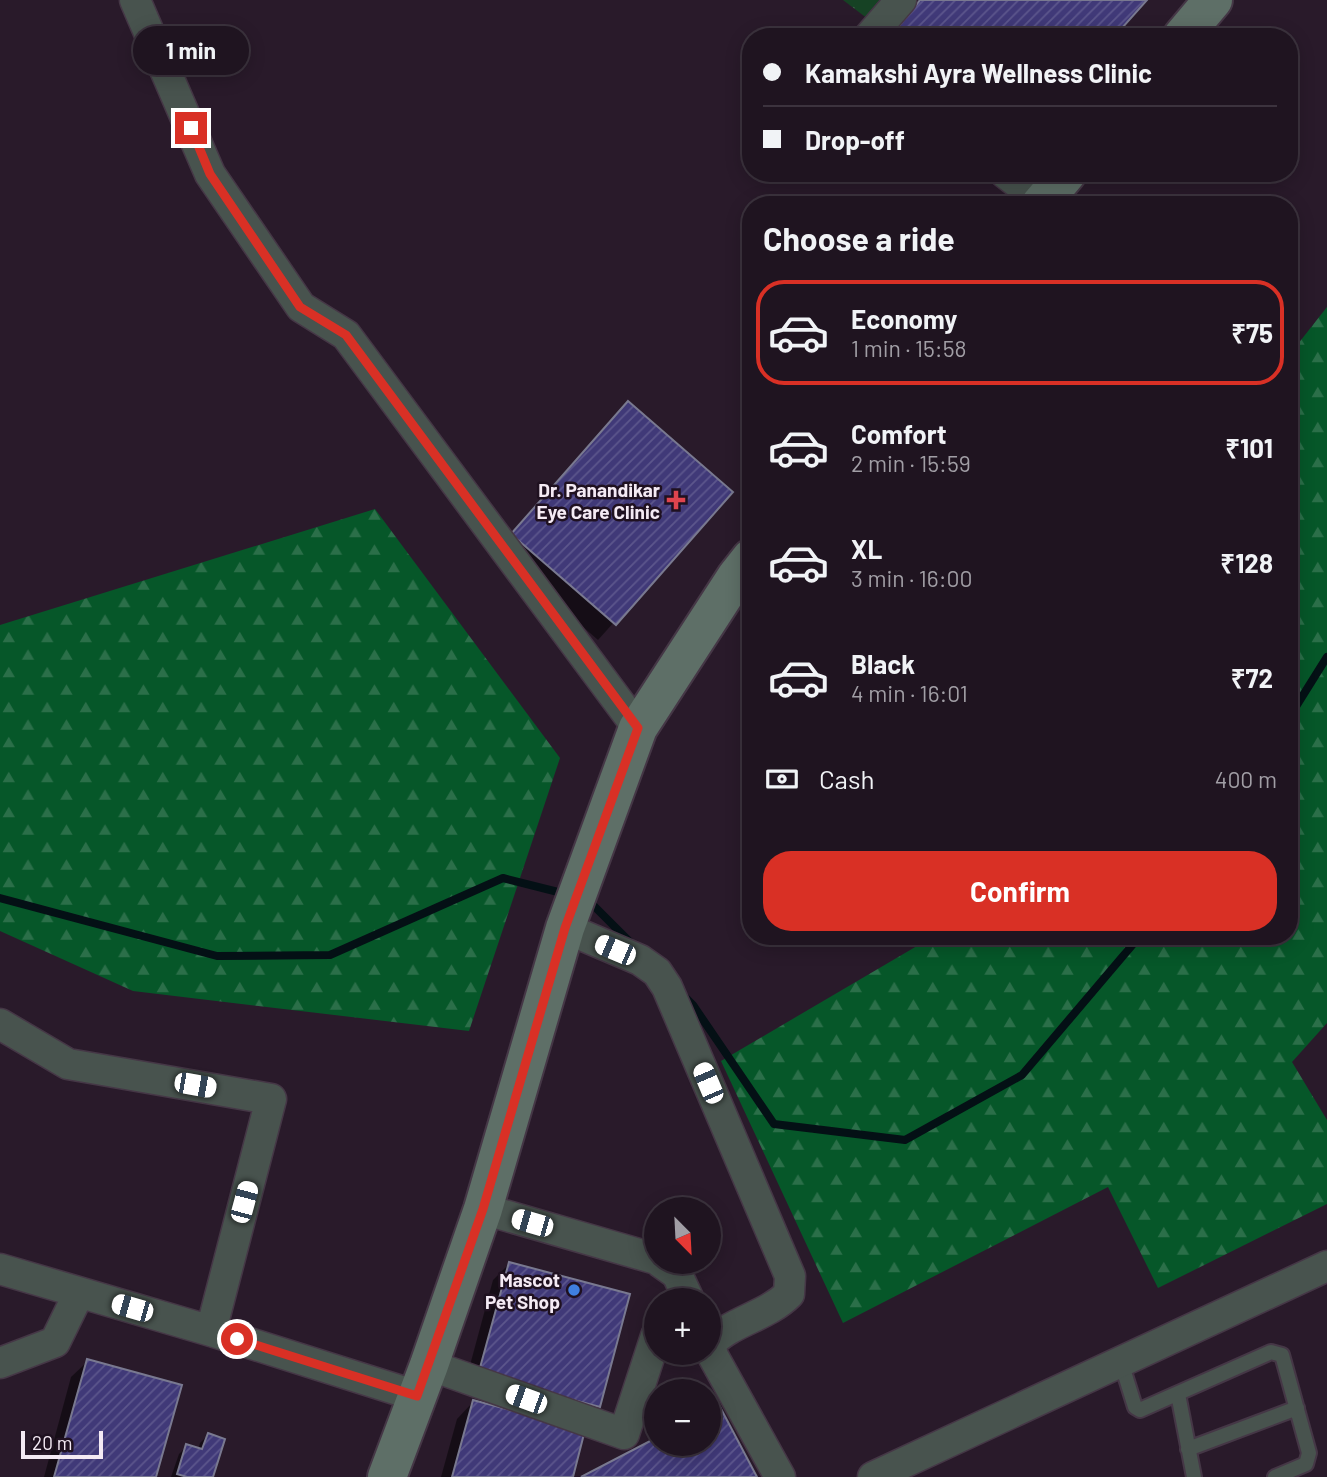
<!DOCTYPE html>
<meta charset="utf-8">
<style>
:root{--surface:#1f1420;--page:#2c212d;--text:#f1f3f6;--muted:#a19ea5;--line:#3c333e;--accent:#d93025}
body{margin:0;font-family:Barlow,sans-serif;background:var(--page);color:var(--text);height:100vh;display:flex;flex-direction:column;font-size:26px;white-space:nowrap}
*{box-sizing:border-box;margin:0}
p{font-size:23px;color:var(--muted)}
.icon{flex:none;width:38px;height:38px;fill:none;stroke:currentColor;stroke-width:2;stroke-linecap:round;stroke-linejoin:round}
.map{position:relative;flex:1;overflow:hidden}
.sheet{position:absolute;left:742px;top:196px;width:556px;height:749px;display:flex;flex-direction:column;background:var(--surface);border-radius:28px;box-shadow:0 4px 18px #0003,0 0 0 2px var(--line)}
.sheet>*{flex:none}
.hud{position:absolute;left:742px;top:28px;width:556px;height:154px;border-radius:28px;box-shadow:0 4px 18px #0003,0 0 0 2px var(--line);display:grid;align-content:center;height:154px;padding:0 21px;background:var(--surface)}
.needle{width:46px;rotate:156deg}
.controls{position:absolute;left:644px;top:1197px;display:grid;gap:14px}
.controls a{display:grid;place-items:center;width:77px;height:77px;border-radius:50%;background:var(--surface);box-shadow:0 4px 18px #0003,0 0 0 2px var(--line);font-size:35px}
.scale{position:absolute;left:21px;bottom:18px;width:82px;box-sizing:border-box;padding-left:7px;border:4px solid #f4eaf4;border-top:0;font-size:19px;line-height:24px;white-space:nowrap;color:#f4eaf4;-webkit-text-stroke:5px #1f1120;paint-order:stroke}
.end{position:absolute;width:32px;height:32px;margin:-16px;border:9px solid #d93025;background:#fff;box-shadow:0 0 0 4px #fff}
.from{border-radius:50%}
.bubble{position:absolute;height:49px;border-radius:24px;background:var(--surface);box-shadow:0 4px 18px #0003,0 0 0 2px var(--line);font-size:23px;font-weight:700;line-height:49px;text-align:center}
.car{position:absolute;width:21px;height:42px;margin:-21px -10px;border-radius:9px;box-shadow:0 0 5px 2px #0007;background:linear-gradient(#fff 24%,#345 0 40%,#fff 0 76%,#345 0 86%,#fff 0)}
.hud b{display:flex;align-items:center;gap:24px;height:66px;font-size:26px}
.hud b+b{border-top:2px solid var(--line)}
.hud i{width:18px;height:18px;background:var(--text)}
ul{padding:0;list-style:none}
li{display:flex;align-items:center;gap:21px;height:105px;margin:0 14px 10px;padding:0 7px;border:4px solid transparent;border-radius:28px}
li div{flex:1}
li b{display:block;font-size:26px}
li em{font-style:normal;font-weight:700}
li.current{border-color:var(--accent)}
li>.icon{width:63px;height:63px;stroke-width:1.5}
h2{padding:0 21px;font-size:32px;line-height:84px}
.pay{display:flex;align-items:center;gap:18px;height:77px;padding:0 21px;font-size:26px}
.pay p{margin-inline-start:auto}
.action{display:flex;gap:14px;margin-top:auto;padding:14px 21px}
.action a{flex:1;height:80px;border-radius:28px;background:var(--accent);color:#fff;font-size:28px;font-weight:700;line-height:80px;text-align:center}
.map>svg:first-child{display:block}
.forest{fill:url(#forest-firs)}
.park{fill:url(#park-tufts)}
.shadow{fill:#0007}
.lines{fill:none;stroke-linecap:round;stroke-linejoin:round}
.stream{stroke:#041015;stroke-width:8}
.building{fill:url(#building-hatch);stroke:#797990;stroke-width:2}
.lane-casing{stroke:#453746;stroke-width:18}
.street-casing{stroke:#453746;stroke-width:33}
.secondary-casing{stroke:#453746;stroke-width:42}
.lane{stroke:#48534e;stroke-width:14}
.street{stroke:#48534e;stroke-width:30}
.secondary{stroke:#5e6f67;stroke-width:38}
.route{stroke:#d93025;stroke-width:9}
.health-dot{fill:#e0444e;stroke:#1f1120;stroke-width:2.5}
.shop-dot{fill:#3f7fe0;stroke:#1f1120;stroke-width:2.5}
.labels{text-anchor:middle;dominant-baseline:central;stroke-width:5;stroke-linejoin:round;paint-order:stroke}
.poi-label{font-size:19px;font-weight:bold;fill:#f4eaf4;stroke:#1f1120;text-anchor:end}
</style>
<div class="map">
<svg width="1327" height="1477" viewBox="0 0 1327 1477">
<defs>
<pattern id="forest-firs" width="22" height="20" patternUnits="userSpaceOnUse" patternTransform="scale(1.75)"><rect width="22" height="20" fill="#065729"/><path d="M5 1l3.5 6h-7zM16 11l3.5 6h-7z" fill="#2b6f49"/></pattern>
<pattern id="park-tufts" width="24" height="20" patternUnits="userSpaceOnUse" patternTransform="scale(1.75)"><rect width="24" height="20" fill="#164224"/><path d="M3 7l-1-3M5 7V3M7 7l1-3M15 17l-1-3M17 17v-4M19 17l1-3" fill="none" stroke="#385d44"/></pattern>
<pattern id="building-hatch" width="6" height="6" patternUnits="userSpaceOnUse" patternTransform="scale(1.75)"><rect width="6" height="6" fill="#403978"/><path d="M-1 1l2-2M0 6l6-6M5 7l2-2" fill="none" stroke="#5c568c"/></pattern>
</defs>
<rect width="100%" height="100%" fill="#291a2a"/>
<path class="forest" d="M1327,307v716l-35,39 35,58v84l-169,84 -50,-101 -265,136 -122,-262 213,-125h356v-582z
M375,509l185,249 -91,273 -336,-40 -133,-60v-306z"/>
<path class="park" d="M843,0h41l-16,19z"/>
<path class="shadow" d="M918,0h226l-33,37h-223z
M612,419l119,73 -133,148 -102,-89z
M509,1264l89,142 -16,17 -119,-32 30,-111z
M88,1361l66,116h-110l27,-100z
M473,1402l98,75h-130l16,-58z
M208,1435l3,42h-40l8,-23 8,-8 11,4 2,-7z"/>
<g class="lines">
<path class="stream" d="M1290,716l37,-59
M0,898l217,58 113,-1 173,-77 63,16
M588,900l45,45
M682,994l11,11 81,119 131,16 117,-65 118,-139"/>
</g>
<path class="building" d="M920,0h227l-33,37h-224z
M628,401l105,91 -117,133 -105,-91z
M509,1262l121,32 -30,113 -122,-32z
M87,1359l95,26 -26,92h-102z
M473,1400l112,30 -12,47h-121z
M719,1405l38,72h-176l75,-39v6h53v-34z
M208,1433l17,6 -12,38h-26l-10,-3 9,-30 16,5z"/>
<g class="lines">
<g class="lane-casing">
<path id="lane" d="M1121,1362l14,45 5,3 131,-58 11,3 27,98 -3,11 -31,13
M1178,1394l16,83
M1188,1449l109,-41"/>
</g>
<g class="street-casing">
<path id="street" d="M135,0l75,174 91,133 45,28 292,393
M869,37l32,-37
M1005,173l38,29
M565,928l75,32 17,12 10,15 123,289 -1,18c-23,23 -58,27 -79,50l3,12 67,121
M0,1024l68,40 203,35 -60,232
M483,1209l173,50
M660,1262l17,12 12,26
M0,1269l211,62 206,65
M0,1363l55,-21 24,-49
M429,1365l195,69 32,-98
M873,1477l454,-211"/>
</g>
<g class="secondary-casing">
<path id="secondary" d="M1182,37l31,-37
M1040,205l27,-32
M387,1477l42,-112 54,-156 82,-281 73,-200 98,-151 15,-19"/>
</g>
<use href="#lane" class="lane"/>
<use href="#street" class="street"/>
<use href="#secondary" class="secondary"/>
</g>
<g class="lines">
<path class="route" d="M191,128l19,46 90,133 46,28 292,393 -73,200 -82,281 -66,187 -180,-57"/>
</g>
<path class="health-dot" d="M672.5 489.5h7v7h7v7h-7v7h-7v-7h-7v-7h7z"/>
<circle class="shop-dot" cx="574" cy="1290" r="7"/>
<g class="labels">
<g class="poi-label">
<text x="660" y="489">Dr. Panandikar<tspan x="660" dy="22">Eye Care Clinic</tspan></text>
<text x="560" y="1279">Mascot<tspan x="560" dy="22">Pet Shop</tspan></text>
</g>
</g>
</svg>
<div class="controls">
<a><svg class="needle" viewBox="-14 -14 28 28"><path d="M0-13l5 13h-10z" fill="#e53935"/><path d="M0 13l5-13h-10z" fill="#a19ea5"/></svg></a>
<a>+</a>
<a>−</a>
</div>
<div class="scale">20 m</div>
<i class="end from" style="left:237px;top:1339px"></i>
<i class="end" style="left:191px;top:128px"></i>
<div class="bubble" style="left:133px;top:26px;width:116px">1 min</div>
<i class="car" style="left:615px;top:950px;rotate:293deg"></i>
<i class="car" style="left:708px;top:1083px;rotate:337deg"></i>
<i class="car" style="left:195px;top:1085px;rotate:100deg"></i>
<i class="car" style="left:244px;top:1202px;rotate:15deg"></i>
<i class="car" style="left:532px;top:1223px;rotate:286deg"></i>
<i class="car" style="left:132px;top:1308px;rotate:286deg"></i>
<i class="car" style="left:526px;top:1399px;rotate:290deg"></i>
<div class="hud">
<b><i class="from"></i>Kamakshi Ayra Wellness Clinic</b>
<b><i></i>Drop-off</b>
</div>
<section class="sheet">
<h2>Choose a ride</h2>
<ul>
<li class="current"><svg class="icon" aria-label="car" viewBox="0 0 24 24"><path d="M5 17H2v-5l4-1 3-4h7l3 4 3 1v5h-3M9 17h6M6 11h13"/><circle cx="7" cy="17" r="2"/><circle cx="17" cy="17" r="2"/></svg><div><b>Economy</b><p>1 min · 15:58</p></div><em>₹75</em></li>
<li><svg class="icon" aria-label="car" viewBox="0 0 24 24"><path d="M5 17H2v-5l4-1 3-4h7l3 4 3 1v5h-3M9 17h6M6 11h13"/><circle cx="7" cy="17" r="2"/><circle cx="17" cy="17" r="2"/></svg><div><b>Comfort</b><p>2 min · 15:59</p></div><em>₹101</em></li>
<li><svg class="icon" aria-label="car" viewBox="0 0 24 24"><path d="M5 17H2v-5l4-1 3-4h7l3 4 3 1v5h-3M9 17h6M6 11h13"/><circle cx="7" cy="17" r="2"/><circle cx="17" cy="17" r="2"/></svg><div><b>XL</b><p>3 min · 16:00</p></div><em>₹128</em></li>
<li><svg class="icon" aria-label="car" viewBox="0 0 24 24"><path d="M5 17H2v-5l4-1 3-4h7l3 4 3 1v5h-3M9 17h6M6 11h13"/><circle cx="7" cy="17" r="2"/><circle cx="17" cy="17" r="2"/></svg><div><b>Black</b><p>4 min · 16:01</p></div><em>₹72</em></li>
</ul>
<div class="pay"><svg class="icon" aria-label="cash" viewBox="0 0 24 24"><path d="M3 7h18v10H3z"/><circle cx="12" cy="12" r="2"/></svg>Cash<p>400 m</p></div>
<div class="action"><a>Confirm</a></div>
</section>
</div>
